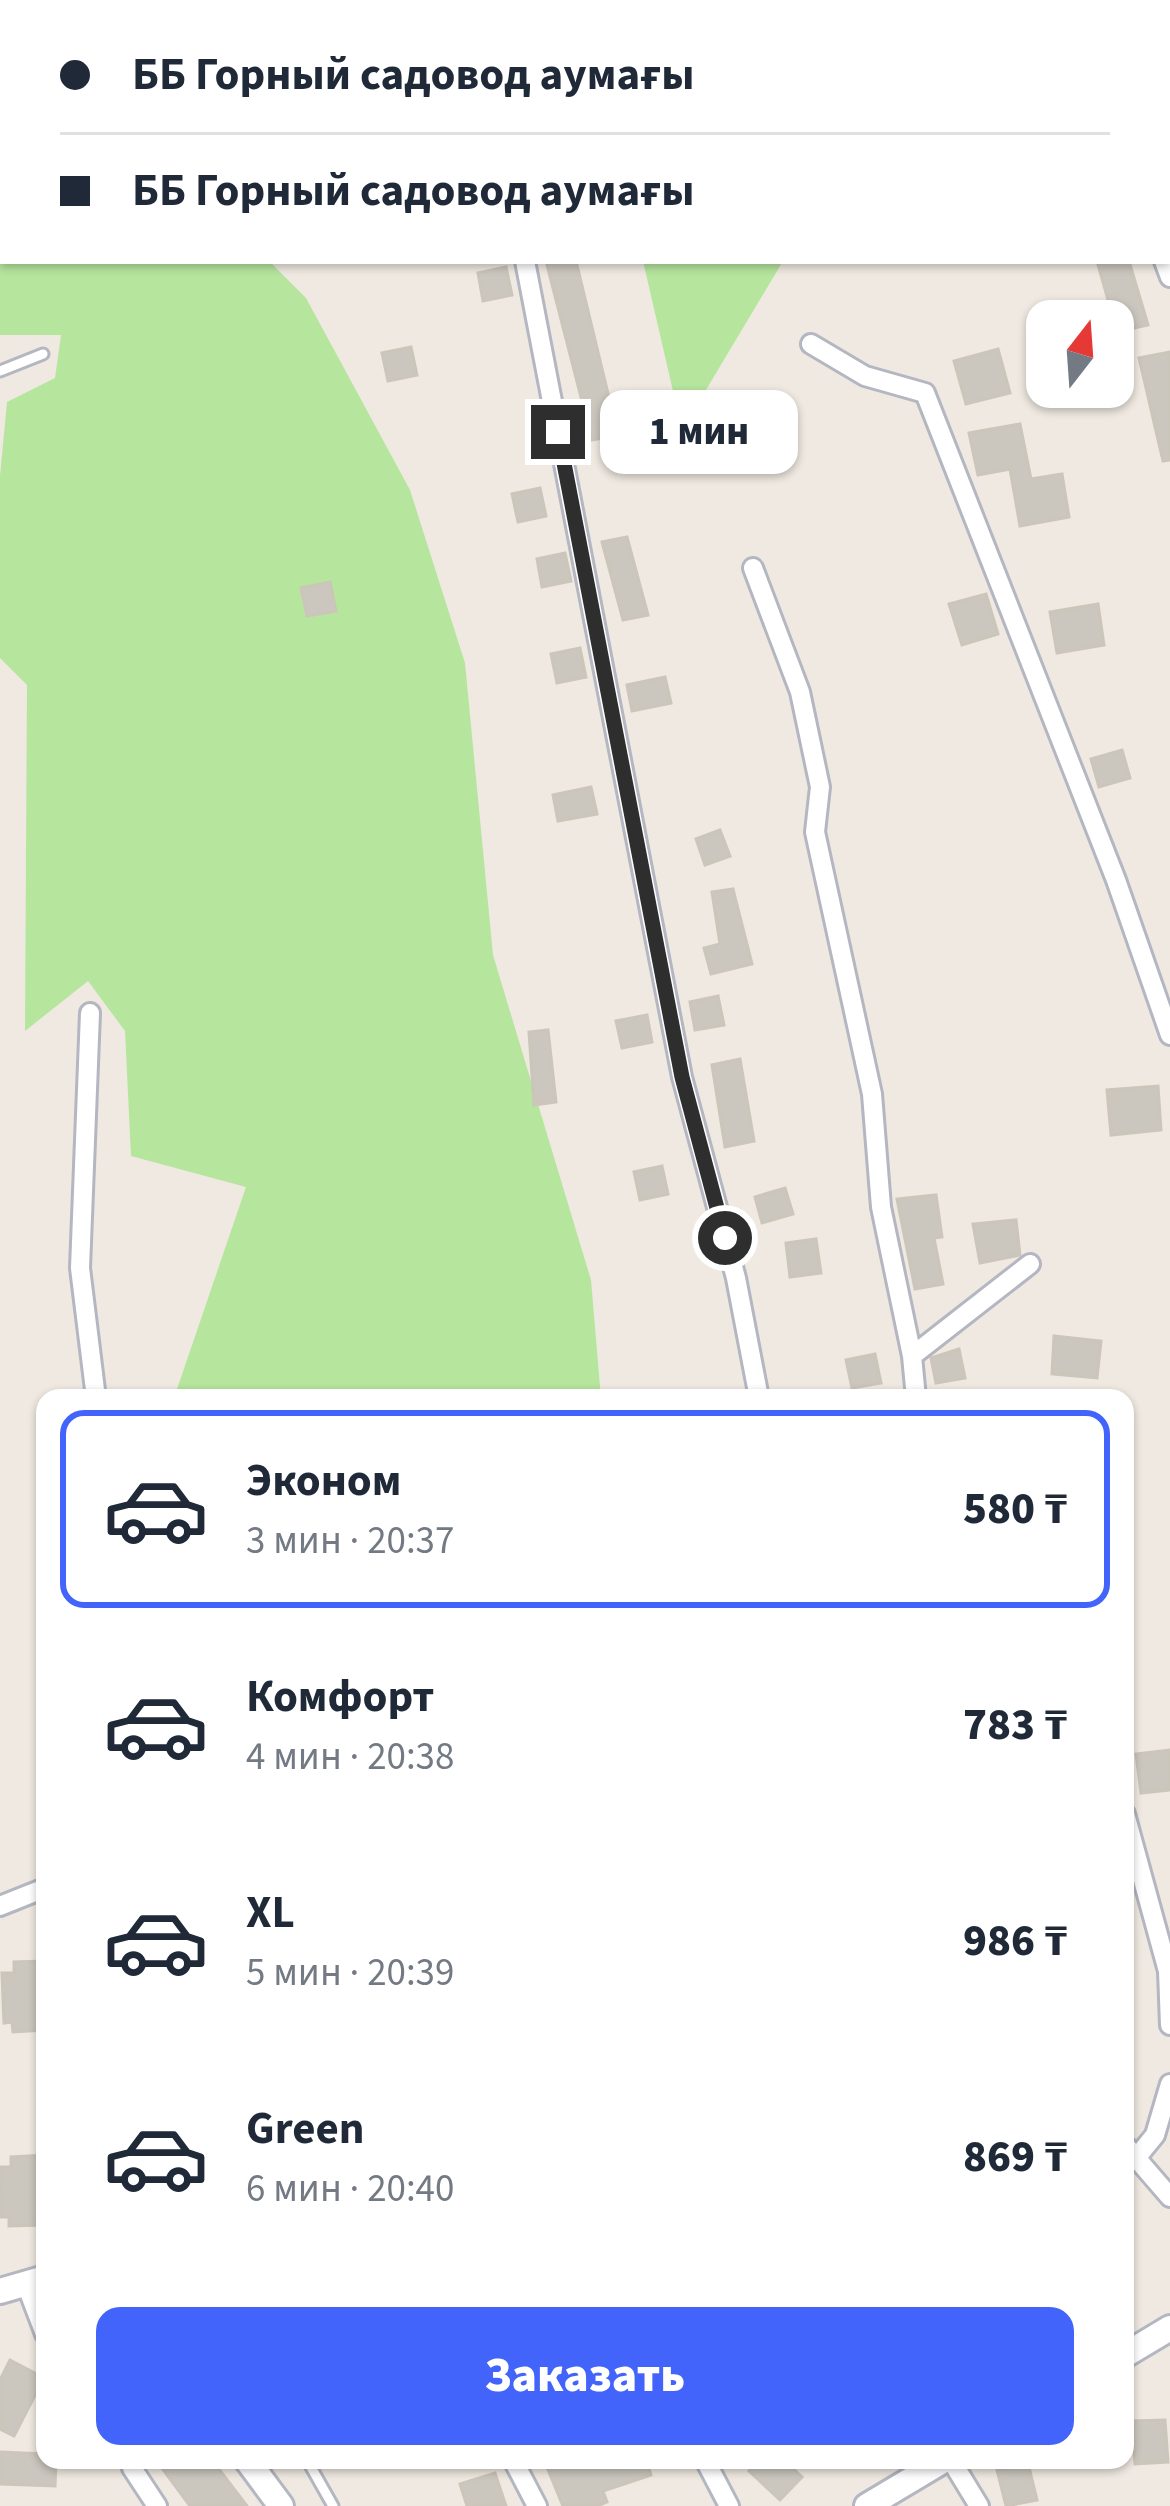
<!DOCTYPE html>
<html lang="ru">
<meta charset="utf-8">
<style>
:root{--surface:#fff;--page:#f2f2f3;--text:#1f2937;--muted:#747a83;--line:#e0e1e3;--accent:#4264fb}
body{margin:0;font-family:"Source Sans 3",sans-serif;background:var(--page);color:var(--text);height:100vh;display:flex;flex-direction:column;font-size:45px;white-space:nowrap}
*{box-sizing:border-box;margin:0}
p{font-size:39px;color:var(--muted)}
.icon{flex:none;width:66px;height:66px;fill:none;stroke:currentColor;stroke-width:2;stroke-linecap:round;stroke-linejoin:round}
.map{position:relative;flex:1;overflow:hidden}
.panel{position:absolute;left:36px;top:1389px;width:1098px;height:1080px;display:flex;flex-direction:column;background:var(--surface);border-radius:24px;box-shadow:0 3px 9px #0004}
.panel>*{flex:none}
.banner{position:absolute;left:0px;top:0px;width:1170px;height:264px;box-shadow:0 3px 9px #0004;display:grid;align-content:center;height:264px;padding:0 60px;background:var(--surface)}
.needle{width:78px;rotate:17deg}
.controls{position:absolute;left:1026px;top:300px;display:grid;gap:24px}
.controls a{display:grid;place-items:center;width:108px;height:108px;border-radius:24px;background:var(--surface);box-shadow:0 3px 9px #0004;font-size:60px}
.end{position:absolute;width:54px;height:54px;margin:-27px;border:15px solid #2e2e2e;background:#fff;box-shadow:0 0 0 6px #fff}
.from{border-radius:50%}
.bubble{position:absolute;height:84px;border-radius:24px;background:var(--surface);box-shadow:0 3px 9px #0004;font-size:39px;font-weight:800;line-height:84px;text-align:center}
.banner b{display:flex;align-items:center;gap:42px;height:114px;font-size:45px}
.banner b+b{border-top:3px solid var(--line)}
.banner i{width:30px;height:30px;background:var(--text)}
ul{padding:21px 0 0;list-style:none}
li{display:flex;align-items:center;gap:36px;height:198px;margin:0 24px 18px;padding:0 36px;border:6px solid transparent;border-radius:24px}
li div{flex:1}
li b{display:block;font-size:45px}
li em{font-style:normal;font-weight:800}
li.selected{border-color:var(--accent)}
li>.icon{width:108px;height:108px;stroke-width:1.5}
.button{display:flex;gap:24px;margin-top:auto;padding:24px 60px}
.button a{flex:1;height:138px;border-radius:24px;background:var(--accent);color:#fff;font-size:48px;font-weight:800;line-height:138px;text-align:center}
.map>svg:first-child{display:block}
.green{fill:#b6e59e}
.building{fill:#cbc7bf;stroke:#cbc5ba;stroke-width:3}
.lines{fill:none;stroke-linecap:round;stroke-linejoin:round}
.service-casing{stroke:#b4b7c1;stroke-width:15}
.minor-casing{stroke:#b4b7c1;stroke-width:24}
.tertiary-casing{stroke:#b4b7c1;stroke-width:30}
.service{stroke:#fff;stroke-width:9}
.minor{stroke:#fff;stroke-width:18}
.tertiary{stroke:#fff;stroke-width:24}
.route{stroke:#2e2e2e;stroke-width:15}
</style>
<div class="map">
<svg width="1170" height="2506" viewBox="0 0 1170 2506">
<rect width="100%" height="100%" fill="#efe9e1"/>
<path class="green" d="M0,242l3,19h266l37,37 104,192 55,173 28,292 98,325 10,118h-427l72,-211 -115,-31 -6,-125 -37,-50 -63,50 2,-346 -27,-27v-182l7,-74 48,-24 6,-43h-61z
M643,261h140l-101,169z"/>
<path class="building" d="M546,261h30l42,174 -26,5z
M1097,261h32l19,64 -31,7z
M506,267l6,28 -29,6 -5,-28z
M411,347l6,28 -29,6 -6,-28z
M998,349l12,44 -44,11 -12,-43z
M1170,352v108l-7,1 -24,-103z
M1020,424l11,55 31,-5 7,43 -49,9 -10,-57 -32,6 -9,-42z
M540,488l6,28 -28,6 -6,-28z
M627,537l21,78 -25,5 -21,-78z
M565,553l6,28 -29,6 -5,-28z
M330,582l6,29 -29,5 -6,-28z
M986,594l12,40 -36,11 -13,-41z
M1098,604l6,41 -47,8 -7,-41z
M580,648l6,29 -29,6 -6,-29z
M665,677l6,26 -39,8 -5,-26z
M1122,750l8,28 -31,9 -8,-28z
M591,787l6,27 -39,7 -5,-26z
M720,830l10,26 -25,9 -9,-26z
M733,889l19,75 -41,10 -7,-26 16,-4 -8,-52z
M718,996l6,29 -29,5 -5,-28z
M647,1015l5,27 -30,6 -6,-27z
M548,1030l8,72 -22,3 -5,-73z
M740,1059l14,82 -29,6 -13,-82z
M1158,1086l3,44 -50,5 -4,-45z
M662,1166l6,28 -28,6 -6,-28z
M785,1188l8,26 -31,9 -7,-26z
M936,1195l6,42 -8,1 9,46 -28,5 -18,-90z
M1016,1220l4,35 -40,8 -7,-39z
M816,1239l5,34 -31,4 -4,-34z
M1054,1336l47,5 -4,37 -45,-4z
M959,1349l6,29 -29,5 -5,-25z
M875,1354l6,29 -29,5 -6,-28z
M1170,1750v40l-29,3 -5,-39z
M45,1961v69l-32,2 -1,-10 -8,1 -2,-50h12v-11z
M45,2155v70l-36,1v-9h-8l-1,-50h11v-10z
M10,2360l34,18 -30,58 -14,-7v-49z
M1165,2420l3,42 -33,2 -3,-43z
M0,2452l45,2v6h11l-1,26 -55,-2z
M156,2460h56l35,46h-57z
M544,2460h102l5,15 -48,16 4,11 -10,4h-34z
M760,2460h24l18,17 -22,23 -31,-29z
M1028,2463l9,37 -31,6 -9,-36z
M495,2473l11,33h-39l-7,-22z"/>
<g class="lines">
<g class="service-casing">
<path id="service" d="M180,0v3
M301,0v3
M0,74l3,-2
M0,371l43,-17
M307,2460l26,46"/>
</g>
<g class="minor-casing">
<path id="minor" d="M475,0v3
M1111,0l1,3
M525,261l157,816 54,201 23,120
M1164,261l6,16
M811,344l54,32 60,17 191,487 54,155
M753,568l47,124 20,95 -5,45 57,262 9,113 31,149 4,42
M90,1013l-10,255 16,130
M912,1356l118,-92
M1125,1814l43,157 2,54
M0,1906l45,-18
M1125,2145l45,52
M1137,2157l18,-22 15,-51
M26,2284l19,50
M513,2460l24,46
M705,2460l24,46
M951,2460l28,46
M132,2468l25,38"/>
</g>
<g class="tertiary-casing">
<path id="tertiary" d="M0,2291l45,-13
M1125,2355l45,-27
M247,2460l34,46
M867,2506l77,-46"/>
</g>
<use href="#service" class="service"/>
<use href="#minor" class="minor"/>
<use href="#tertiary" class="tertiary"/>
</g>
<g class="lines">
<path class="route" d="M558,432l124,645 43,161"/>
</g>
</svg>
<div class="controls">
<a><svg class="needle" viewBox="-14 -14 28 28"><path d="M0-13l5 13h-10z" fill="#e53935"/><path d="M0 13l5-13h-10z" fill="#747a83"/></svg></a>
</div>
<i class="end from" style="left:725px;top:1238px"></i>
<i class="end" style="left:558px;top:432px"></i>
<div class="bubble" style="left:600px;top:390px;width:198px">1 мин</div>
<div class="banner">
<b><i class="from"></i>ББ Горный садовод аумағы</b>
<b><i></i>ББ Горный садовод аумағы</b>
</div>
<section class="panel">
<ul>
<li class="selected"><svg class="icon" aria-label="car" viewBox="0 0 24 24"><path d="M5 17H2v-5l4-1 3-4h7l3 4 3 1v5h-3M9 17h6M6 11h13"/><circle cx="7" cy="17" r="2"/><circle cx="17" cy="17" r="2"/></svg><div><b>Эконом</b><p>3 мин · 20:37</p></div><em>580 ₸</em></li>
<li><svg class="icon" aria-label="car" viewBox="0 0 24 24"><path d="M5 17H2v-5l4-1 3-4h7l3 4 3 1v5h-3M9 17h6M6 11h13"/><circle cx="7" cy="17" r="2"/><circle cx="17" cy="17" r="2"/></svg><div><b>Комфорт</b><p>4 мин · 20:38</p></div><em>783 ₸</em></li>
<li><svg class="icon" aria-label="car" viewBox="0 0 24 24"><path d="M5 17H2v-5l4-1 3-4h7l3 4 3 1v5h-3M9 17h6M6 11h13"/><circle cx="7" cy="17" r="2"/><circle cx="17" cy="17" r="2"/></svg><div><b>XL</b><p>5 мин · 20:39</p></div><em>986 ₸</em></li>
<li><svg class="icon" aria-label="car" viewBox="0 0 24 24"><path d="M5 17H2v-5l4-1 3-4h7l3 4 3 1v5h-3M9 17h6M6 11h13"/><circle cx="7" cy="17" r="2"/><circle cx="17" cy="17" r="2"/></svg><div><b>Green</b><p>6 мин · 20:40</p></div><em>869 ₸</em></li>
</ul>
<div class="button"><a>Заказать</a></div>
</section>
</div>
